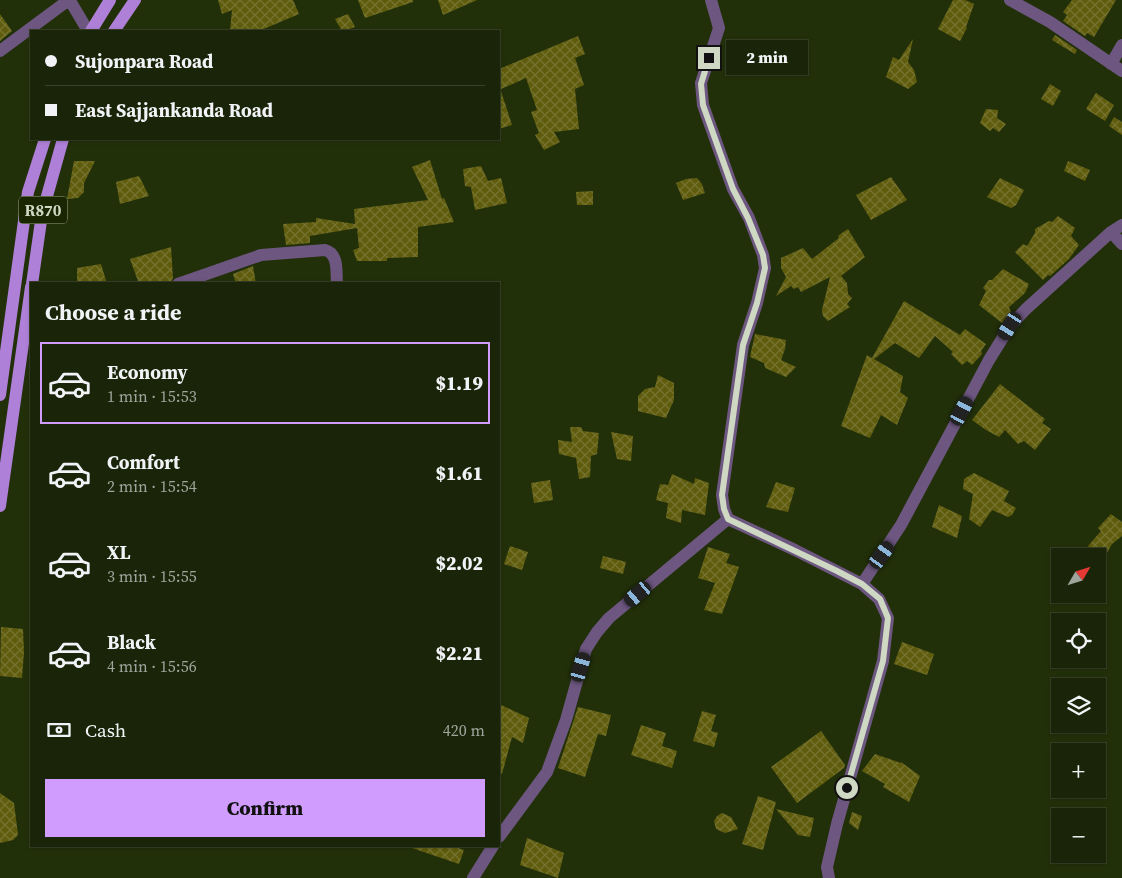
<!DOCTYPE html>
<meta charset="utf-8">
<style>
:root{--surface:#1a2408;--page:#232c12;--text:#f1f3f6;--muted:#9fa49c;--line:#384129;--accent:#d09dfe}
body{margin:0;font-family:"Source Serif 4",serif;background:var(--page);color:var(--text);height:100vh;display:flex;flex-direction:column;font-size:19px;white-space:nowrap}
*{box-sizing:border-box;margin:0}
p{font-size:16px;color:var(--muted)}
.icon{flex:none;width:28px;height:28px;fill:none;stroke:currentColor;stroke-width:2;stroke-linecap:round;stroke-linejoin:round}
.map{position:relative;flex:1;overflow:hidden}
.panel{position:absolute;left:30px;top:282px;width:470px;height:565px;display:flex;flex-direction:column;background:var(--surface);border-radius:0px;box-shadow:0 1px 4px #0004,0 0 0 1px var(--line)}
.panel>*{flex:none}
.top-card{position:absolute;left:30px;top:30px;width:470px;height:110px;border-radius:0px;box-shadow:0 1px 4px #0004,0 0 0 1px var(--line);display:grid;align-content:center;height:110px;padding:0 15px;background:var(--surface)}
.needle{width:32px;rotate:51deg}
.fabs{position:absolute;left:1051px;top:548px;display:grid;gap:10px}
.fabs a{display:grid;place-items:center;width:55px;height:55px;border-radius:0px;background:var(--surface);box-shadow:0 1px 4px #0004,0 0 0 1px var(--line);font-size:25px}
.end{position:absolute;width:22px;height:22px;margin:-11px;border:6px solid #ced8c2;background:#111;box-shadow:0 0 0 2px #111}
.from{border-radius:50%}
.bubble{position:absolute;height:35px;border-radius:0px;background:var(--surface);box-shadow:0 1px 4px #0004,0 0 0 1px var(--line);font-size:16px;font-weight:800;line-height:35px;text-align:center}
.car{position:absolute;width:15px;height:30px;margin:-15px -8px;border-radius:6px;box-shadow:0 0 4px 1px #0007;background:linear-gradient(#222 24%,#8ab4d8 0 40%,#222 0 76%,#8ab4d8 0 86%,#222 0)}
.top-card b{display:flex;align-items:center;gap:18px;height:48px;font-size:19px}
.top-card b+b{border-top:1px solid var(--line)}
.top-card i{width:12px;height:12px;background:var(--text)}
ul{padding:0;list-style:none}
li{display:flex;align-items:center;gap:15px;height:82px;margin:0 10px 8px;padding:0 5px;border:2px solid transparent;border-radius:0px}
li div{flex:1}
li b{display:block;font-size:19px}
li em{font-style:normal;font-weight:800}
li.active{border-color:var(--accent)}
li>.icon{width:45px;height:45px;stroke-width:1.5}
h2{padding:0 15px;font-size:22px;line-height:60px}
.pay{display:flex;align-items:center;gap:12px;height:55px;padding:0 15px;font-size:19px}
.pay p{margin-inline-start:auto}
.button{display:flex;gap:10px;margin-top:auto;padding:10px 15px}
.button a{flex:1;height:58px;border-radius:0px;background:var(--accent);color:#111;font-size:20px;font-weight:800;line-height:58px;text-align:center}
.map>svg:first-child{display:block}
.building{fill:url(#building-cross-hatch)}
.lines{fill:none;stroke-linecap:round;stroke-linejoin:round}
.street{stroke:#6d5781;stroke-width:12}
.primary{stroke:#ae80d7;stroke-width:12}
.route{stroke:#ced8c2;stroke-width:6}
.labels{text-anchor:middle;dominant-baseline:central;stroke-width:4;stroke-linejoin:round;paint-order:stroke}
.shield{fill:#192601;stroke:#98a388;stroke-width:1}
.shield-label{font-size:16px;font-weight:bold;fill:#ced8c2}
</style>
<div class="map">
<svg width="1122" height="878" viewBox="0 0 1122 878">
<defs>
<pattern id="building-cross-hatch" width="8" height="8" patternUnits="userSpaceOnUse" patternTransform="scale(1.25)"><rect width="8" height="8" fill="#5f5c0d"/><path d="M0 0l8 8M0 8l8-8" fill="none" stroke="#75732f"/></pattern>
</defs>
<rect width="100%" height="100%" fill="#22300a"/>
<path class="building" d="M218,0h75l6,14 -40,17h-29l2,-21 -10,4z
M358,0h55v2l-48,16z
M438,0h39l-34,15z
M953,0h12l9,4 -8,23 1,1 -7,13 -22,-12z
M1072,0h44l-22,37 -7,-4 -2,3 -22,-15 4,-6 -4,-3z
M0,14l12,17 -12,10z
M348,14l7,13 -13,4 -7,-12z
M1055,35l22,15 -2,4 -23,-14z
M578,36l7,18 -10,4 9,27 -9,4 4,40 -25,3 6,10 -16,8 -9,-15 4,-2 -8,-21 6,-2 -11,-32 -27,12v-21z
M913,39l-5,23 6,8 3,12 -9,7 -22,-12 7,-20 6,3z
M1050,84l11,7 -8,15 -12,-7z
M499,91h2l11,34 -13,4z
M1096,93l18,12 -9,16 -19,-12z
M986,109l12,1 -1,8 9,6 -7,8 -6,-4 -3,3 -10,-8z
M1114,117l8,5v13l-13,-9z
M430,160l12,39 2,-1 10,24 -36,5v30l-31,1v3h-30l-4,-11 6,-2 -2,-20 -47,8v7l-24,2 -3,-21 33,-2v-4l39,6 -1,-15 74,-9 -16,-33z
M74,161h21l-11,22v9l-6,6 -11,1z
M1068,161l22,9 -5,11 -21,-10z
M481,166l7,15 13,-3 6,25 -32,7 -4,-23 -6,-1 -2,-17z
M139,176l10,20 -29,8 -4,-22z
M891,177l16,23 -36,20 -15,-25z
M697,178l5,6 3,9 -22,7 -7,-17 10,-4z
M1000,178l24,12 -8,15 -5,3 -24,-11z
M593,191v14h-16l-1,-13z
M1058,216l17,12 -4,8 8,9 -10,14 -19,17 -2,-1 -5,5 -28,-28 8,-8 4,2 8,-13v-4l14,-8 3,1z
M848,229l17,28 -24,19 6,7 1,11 4,4 -5,6 3,3 -22,14 -5,-5 -1,-6 8,-33 -29,15 -3,-5 -4,2 -3,-3 -15,10 10,-19 -5,-9v-10l22,-10 9,11 27,-21 -1,-2 4,-3z
M171,247l2,31 -3,6h-31l-9,-25z
M101,264l6,20h-30v-16z
M253,266l3,18h-20l-3,-10z
M1003,269l26,15 -4,9 -16,14 2,5 -9,11 -23,-18 7,-14 -3,-3 6,-8h3z
M904,301l56,34 5,-6 21,15 -5,7 1,3 -10,11 -5,-4 -5,4 -11,-11 2,-2 -18,-16 -16,22 -24,-15 -21,16 29,17 -3,16 8,6 -11,27 -16,-10 -11,23 -29,-12 26,-71 5,3z
M755,334l31,6 -1,9 -4,11 15,7 -10,10 -21,-9 -1,-5 -14,-6z
M658,375l16,8v17l-8,18 -28,-7v-15l7,-7 10,-2z
M1000,384l45,35 -3,4 9,6 -16,21 -11,-9 -6,3 -13,-14 -6,7 -13,-7 -14,-10z
M570,427h11l2,4 16,2 -2,21 -6,2 -1,21 -11,2 -3,-21 -17,-4 -1,-14 14,2z
M611,432l22,4 -2,25 -14,-2z
M974,473l35,18 -5,10 12,7 -4,7 -4,2 -16,-7 -12,17 -11,-8 4,-25 -10,-5 1,-10z
M672,474l22,10 1,-6 14,5 -4,32 -23,-5 -1,13 -15,-5 2,-15 -12,-3 4,-16 8,1z
M550,480l3,20 -19,3 -3,-20z
M776,482l19,6 -7,24 -22,-5z
M939,505l23,11 -5,22 -25,-11z
M1111,514l11,8v14l-10,8 -8,14 -16,-12 13,-15 -3,-3z
M510,546l18,6 -6,18 -18,-6z
M708,547l22,7 -4,9 13,4 -17,47 -18,-4 11,-27 -17,-5z
M603,556l23,6 -3,12 -23,-6z
M1,627l22,2 1,23 -2,26 -22,-2z
M902,642l32,12 -7,21 -33,-11z
M499,704l30,14 -6,25 -11,-6 -10,37 -3,-1z
M578,707l33,8 -5,21 -8,-2 -13,43 -27,-9z
M702,711l14,4 -5,16 7,2 -4,14 -21,-6z
M641,725l25,8 -4,13 15,5 -5,17 -41,-13z
M821,731l24,34 -1,3 -47,35 -26,-36z
M875,754l26,9v-1l19,14 -11,26 -26,-15 2,-3 -23,-13z
M0,793l14,10 4,32 -5,5 -13,3z
M758,796l18,6 -13,48 -21,-6z
M776,809l38,9 -4,19 -12,-2z
M852,812l10,4 -4,14 -9,-7z
M722,813l9,4 7,12 -13,4 -9,-4 -2,-8 3,-5z
M527,838l37,15 -6,25 -38,-13z
M412,846h41l11,4 -5,14 -47,-16z"/>
<g class="lines">
<path class="street" d="M711,0l8,28 -18,55 2,22 30,84 16,29 14,37 2,13 -8,35 -14,42 -21,150 2,14 4,10 67,31 67,34 17,15 9,19 -5,43 -46,163 -10,43 2,11
M1010,0l40,22 72,49
M0,51l66,-49 6,2 16,27
M1111,64l11,-19
M1111,232l11,12
M178,284l83,-29 64,-5c14,4 11,22 12,34
M862,584l39,-59 88,-165 21,-34 16,-17 85,-77 11,-7
M499,837l48,-65 19,-52 20,-71 11,-17 12,-14 119,-99
M473,878l20,-32"/>
<path class="primary" d="M91,31l19,-31
M114,31l21,-31
M32,284l10,-70 21,-75
M0,395l28,-203 17,-53
M0,506l31,-219"/>
</g>
<g class="lines">
<path class="route" d="M709,58l-8,26 2,21 30,84 15,29 15,37 2,13 -8,35 -14,42 -21,150 2,14 4,10 109,52 25,13 18,15 8,19 -5,43 -36,127"/>
</g>
<g class="labels">
<rect class="shield" x="19" y="196.5" width="48" height="27" rx="4"/>
<g class="shield-label">
<text x="43" y="210">R870</text>
</g>
</g>
</svg>
<div class="fabs">
<a><svg class="needle" viewBox="-14 -14 28 28"><path d="M0-13l5 13h-10z" fill="#e53935"/><path d="M0 13l5-13h-10z" fill="#9fa49c"/></svg></a>
<a><svg class="icon" aria-label="locate" viewBox="0 0 24 24"><circle cx="12" cy="12" r="6"/><path d="M12 2v4M12 18v4M2 12h4M18 12h4"/></svg></a>
<a><svg class="icon" aria-label="layers" viewBox="0 0 24 24"><path d="M12 4l9 5-9 5-9-5zM3 14l9 5 9-5"/></svg></a>
<a>+</a>
<a>−</a>
</div>
<i class="end from" style="left:847px;top:788px"></i>
<i class="end" style="left:709px;top:58px"></i>
<div class="bubble" style="left:726px;top:40px;width:82px">2 min</div>
<i class="car" style="left:1010px;top:326px;rotate:212deg"></i>
<i class="car" style="left:962px;top:411px;rotate:28deg"></i>
<i class="car" style="left:882px;top:555px;rotate:36deg"></i>
<i class="car" style="left:638px;top:594px;rotate:230deg"></i>
<i class="car" style="left:581px;top:667px;rotate:16deg"></i>
<div class="top-card">
<b><i class="from"></i>Sujonpara Road</b>
<b><i></i>East Sajjankanda Road</b>
</div>
<section class="panel">
<h2>Choose a ride</h2>
<ul>
<li class="active"><svg class="icon" aria-label="car" viewBox="0 0 24 24"><path d="M5 17H2v-5l4-1 3-4h7l3 4 3 1v5h-3M9 17h6M6 11h13"/><circle cx="7" cy="17" r="2"/><circle cx="17" cy="17" r="2"/></svg><div><b>Economy</b><p>1 min · 15:53</p></div><em>$1.19</em></li>
<li><svg class="icon" aria-label="car" viewBox="0 0 24 24"><path d="M5 17H2v-5l4-1 3-4h7l3 4 3 1v5h-3M9 17h6M6 11h13"/><circle cx="7" cy="17" r="2"/><circle cx="17" cy="17" r="2"/></svg><div><b>Comfort</b><p>2 min · 15:54</p></div><em>$1.61</em></li>
<li><svg class="icon" aria-label="car" viewBox="0 0 24 24"><path d="M5 17H2v-5l4-1 3-4h7l3 4 3 1v5h-3M9 17h6M6 11h13"/><circle cx="7" cy="17" r="2"/><circle cx="17" cy="17" r="2"/></svg><div><b>XL</b><p>3 min · 15:55</p></div><em>$2.02</em></li>
<li><svg class="icon" aria-label="car" viewBox="0 0 24 24"><path d="M5 17H2v-5l4-1 3-4h7l3 4 3 1v5h-3M9 17h6M6 11h13"/><circle cx="7" cy="17" r="2"/><circle cx="17" cy="17" r="2"/></svg><div><b>Black</b><p>4 min · 15:56</p></div><em>$2.21</em></li>
</ul>
<div class="pay"><svg class="icon" aria-label="cash" viewBox="0 0 24 24"><path d="M3 7h18v10H3z"/><circle cx="12" cy="12" r="2"/></svg>Cash<p>420 m</p></div>
<div class="button"><a>Confirm</a></div>
</section>
</div>
